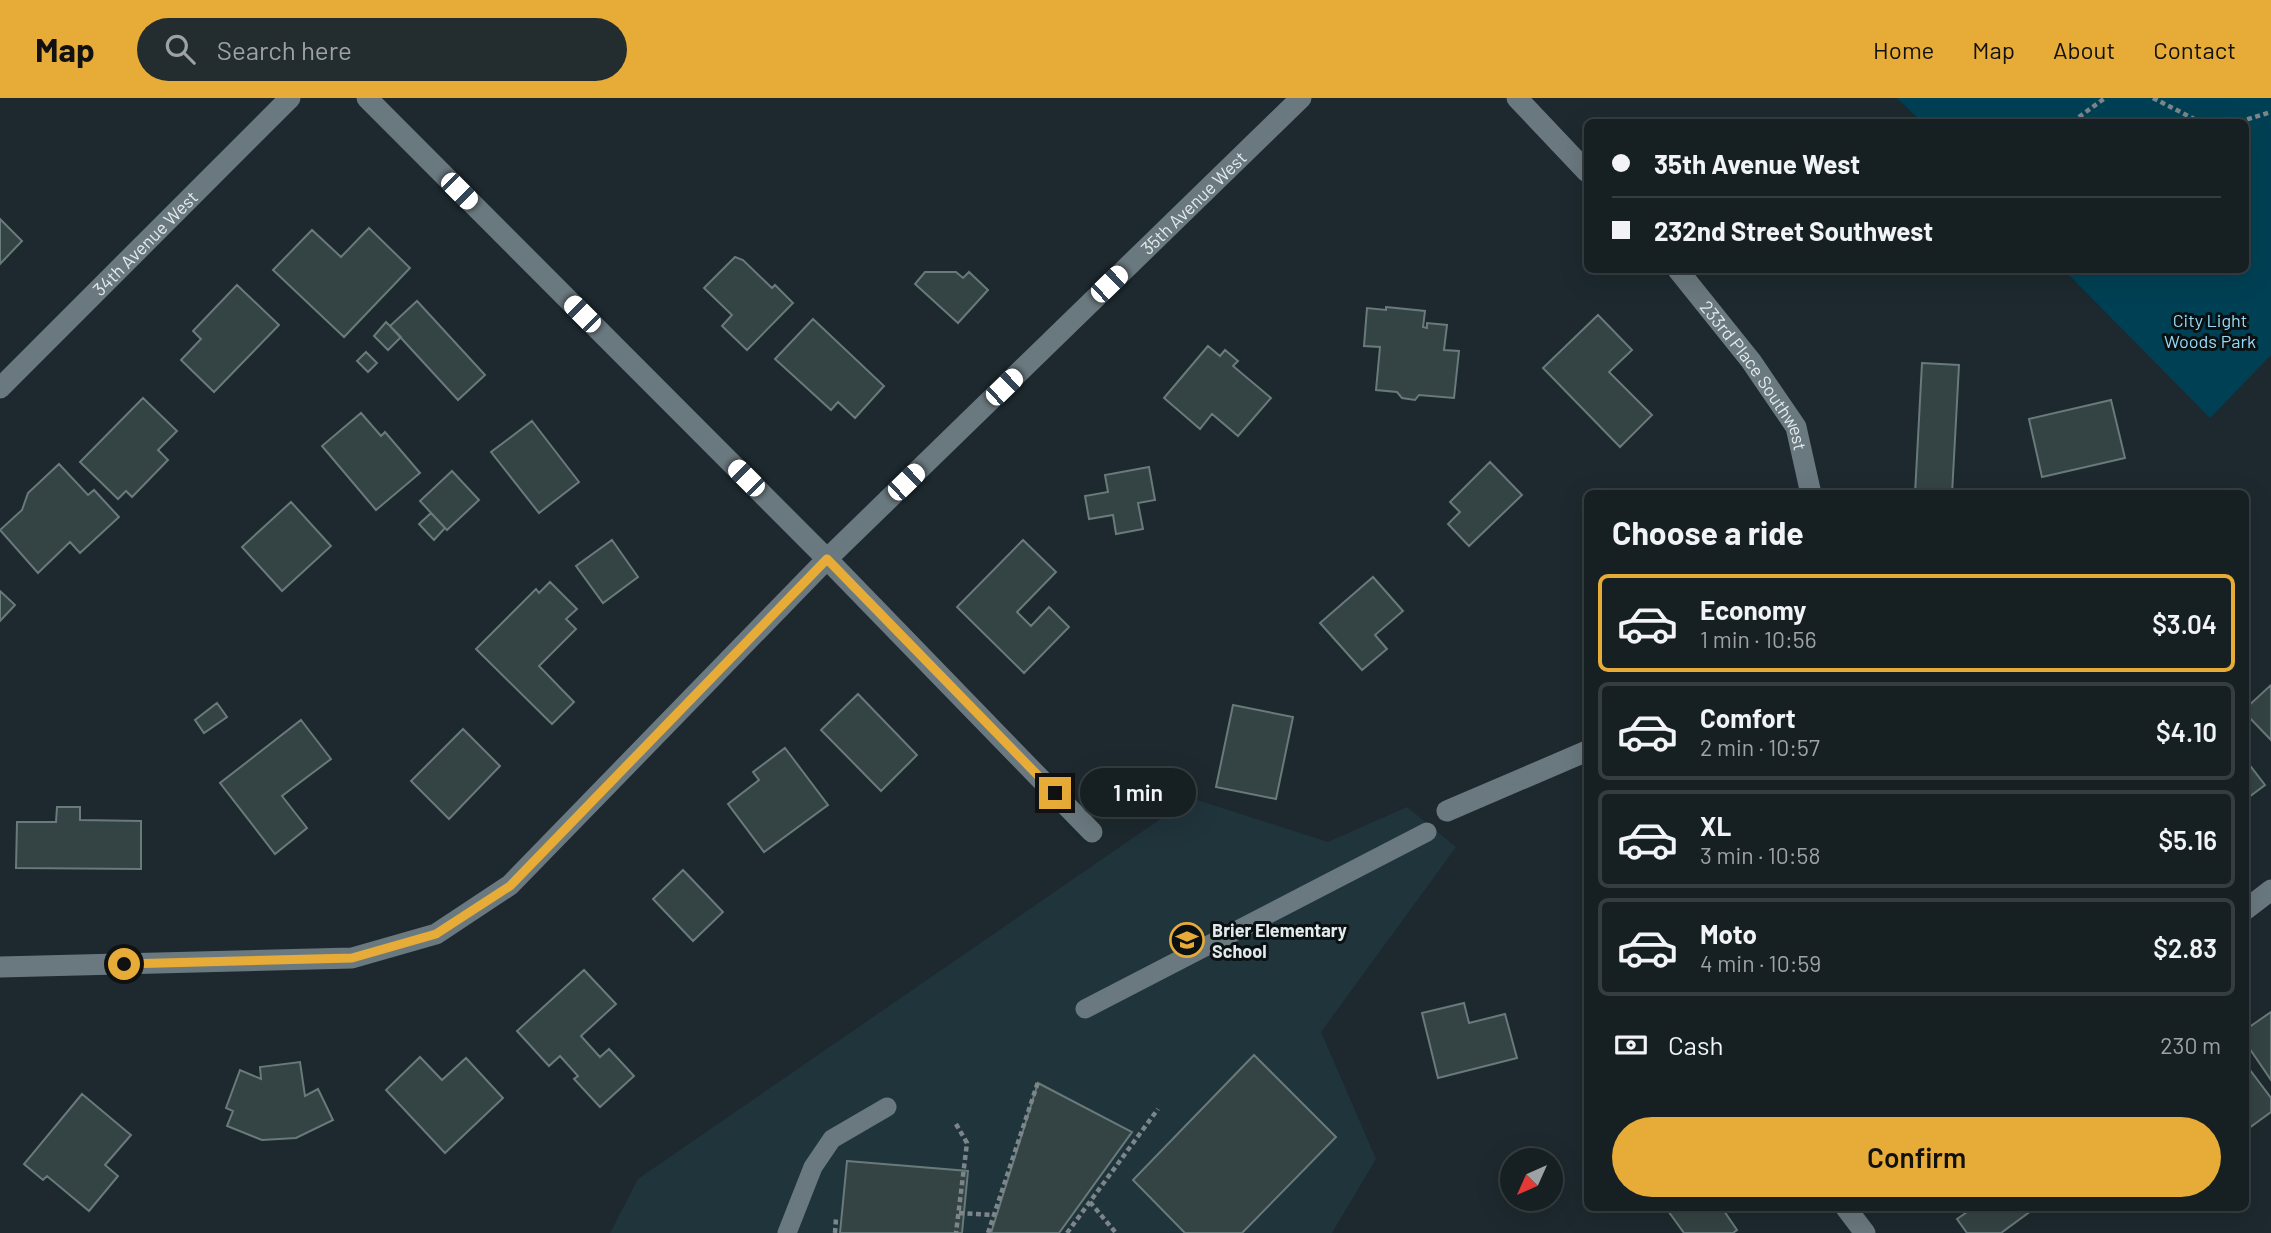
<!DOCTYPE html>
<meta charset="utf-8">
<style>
:root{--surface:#161f22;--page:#232c2f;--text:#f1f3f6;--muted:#9ea2a5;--line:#353d40;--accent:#e7ac37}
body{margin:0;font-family:Barlow,sans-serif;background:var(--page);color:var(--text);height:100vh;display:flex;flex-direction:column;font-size:26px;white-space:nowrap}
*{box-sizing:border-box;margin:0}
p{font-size:23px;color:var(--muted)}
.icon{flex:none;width:38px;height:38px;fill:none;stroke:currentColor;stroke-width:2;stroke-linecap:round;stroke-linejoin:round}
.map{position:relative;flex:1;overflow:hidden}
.drawer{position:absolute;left:1584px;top:392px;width:665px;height:721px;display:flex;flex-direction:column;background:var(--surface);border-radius:10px;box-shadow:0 7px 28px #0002,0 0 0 2px var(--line)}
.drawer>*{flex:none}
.banner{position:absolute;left:1584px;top:21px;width:665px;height:154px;border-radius:10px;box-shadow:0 7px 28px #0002,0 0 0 2px var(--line);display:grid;align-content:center;height:154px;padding:0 28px;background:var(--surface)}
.needle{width:46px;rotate:225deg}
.tools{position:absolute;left:1500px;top:1050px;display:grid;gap:14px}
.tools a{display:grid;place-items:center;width:63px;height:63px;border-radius:50%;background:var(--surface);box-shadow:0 7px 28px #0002,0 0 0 2px var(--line);font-size:35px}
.end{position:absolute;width:32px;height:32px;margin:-16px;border:9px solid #e7ac37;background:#111;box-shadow:0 0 0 4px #111}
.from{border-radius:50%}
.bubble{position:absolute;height:49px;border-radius:24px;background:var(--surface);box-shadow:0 7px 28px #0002,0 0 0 2px var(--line);font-size:23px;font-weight:600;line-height:49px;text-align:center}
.car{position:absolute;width:21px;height:42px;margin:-21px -10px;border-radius:9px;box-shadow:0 0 5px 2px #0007;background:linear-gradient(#fff 24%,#345 0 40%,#fff 0 76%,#345 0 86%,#fff 0)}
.banner b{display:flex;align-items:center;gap:24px;height:66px;font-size:26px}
.banner b+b{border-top:2px solid var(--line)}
.banner i{width:18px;height:18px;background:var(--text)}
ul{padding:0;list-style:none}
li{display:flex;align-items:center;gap:21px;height:98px;margin:0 14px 10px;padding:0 14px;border:4px solid var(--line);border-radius:10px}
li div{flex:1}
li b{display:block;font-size:26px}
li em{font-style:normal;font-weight:600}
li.selected{border-color:var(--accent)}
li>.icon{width:63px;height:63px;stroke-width:1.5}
h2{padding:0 28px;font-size:32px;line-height:84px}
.pay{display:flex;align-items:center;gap:18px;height:77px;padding:0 28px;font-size:26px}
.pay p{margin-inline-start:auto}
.button{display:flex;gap:14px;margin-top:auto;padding:14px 28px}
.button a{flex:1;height:80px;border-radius:42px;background:var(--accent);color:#111;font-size:28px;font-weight:600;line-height:80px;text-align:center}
header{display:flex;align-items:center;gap:42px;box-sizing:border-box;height:98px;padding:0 35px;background:var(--accent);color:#111}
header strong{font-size:33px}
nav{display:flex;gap:38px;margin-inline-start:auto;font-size:24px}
.search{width:490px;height:63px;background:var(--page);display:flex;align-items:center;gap:18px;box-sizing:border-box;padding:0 24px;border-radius:38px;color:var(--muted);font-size:26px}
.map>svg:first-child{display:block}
.built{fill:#20343c}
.green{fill:#004054}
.building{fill:#344343;stroke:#697a7a;stroke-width:2}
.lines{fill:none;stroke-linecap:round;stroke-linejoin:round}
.path{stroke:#7c868a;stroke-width:4.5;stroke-dasharray:5 3.5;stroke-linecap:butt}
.service{stroke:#6a797f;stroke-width:19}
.minor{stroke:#6a797f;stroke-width:21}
.route{stroke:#e7ac37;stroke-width:9}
.labels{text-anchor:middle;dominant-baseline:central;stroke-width:6;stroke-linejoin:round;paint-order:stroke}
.street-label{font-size:18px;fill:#e2eaed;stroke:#0b1113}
.park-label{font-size:18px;fill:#96daf7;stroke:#0b1113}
.poi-label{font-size:18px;font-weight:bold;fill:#e2eaed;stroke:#0b1113;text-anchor:start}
</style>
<header>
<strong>Map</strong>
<div class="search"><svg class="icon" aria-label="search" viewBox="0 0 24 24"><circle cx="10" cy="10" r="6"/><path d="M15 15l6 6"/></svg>Search here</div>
<nav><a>Home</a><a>Map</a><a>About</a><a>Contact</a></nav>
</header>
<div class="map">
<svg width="2271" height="1135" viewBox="0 0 2271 1135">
<rect width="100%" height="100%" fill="#1d292e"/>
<path class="built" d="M1191,700l137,44 79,-35 49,40 -135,185 55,127 -44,74h-722l28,-54z"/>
<path class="green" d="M1897,0h374v257l-61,63 -146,-148h181v-148h-323z"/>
<path class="building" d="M0,121l22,22 -22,23z
M369,130l41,40 -66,69 -71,-67 39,-40 29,27z
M735,159l8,3 29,28 3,-3 18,18 -46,47 -25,-24 10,-11 -28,-27z
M925,174h31l7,6 6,-6 19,18 -30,33 -43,-39z
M237,187l42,40 -65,67 -33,-32 20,-21 -8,-8z
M417,203l68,74 -27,25 -68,-74z
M1386,209l39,4 -2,16 4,1v-5l20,2 -3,25 15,1 -5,47 -35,-3 -4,5 -13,-2 -5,-6 -21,-2 4,-43 -16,-1 3,-38 19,2z
M1598,217l34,35 -23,22 43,43 -32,32 -77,-79z
M813,221l71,67 -29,32 -17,-16 -7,8 -56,-51z
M386,224l15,15 -13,13 -14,-14z
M1208,248l12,10 5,-6 13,11 -5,5 38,32 -33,38 -26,-22 -12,15 -36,-31z
M366,254l11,11 -9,9 -11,-11z
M1922,265l37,2 -7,129h-37z
M143,300l34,33 -19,19 10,10 -36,37 -6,-6 -8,8 -38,-37z
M2111,302l14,58 -83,19 -13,-58z
M361,315l20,23 4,-4 35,41 -44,37 -54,-64z
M532,323l47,61 -40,31 -48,-61z
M1490,364l32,33 -53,51 -21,-22 12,-12 -10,-10z
M59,366l29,31 6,-5 25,27 -39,36 -10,-11 -32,31 -38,-43 22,-20 6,-17z
M1149,369l6,33 -17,3 5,26 -27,5 -3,-19 -24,4 -4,-23 23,-4 -3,-17z
M452,373l27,29 -32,30 -27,-29z
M291,404l40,44 -49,45 -40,-44z
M431,415l14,15 -11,12 -15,-16z
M612,442l26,37 -35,26 -27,-37z
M1023,442l33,32 -39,40 14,14 18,-19 20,20 -45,46 -67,-66z
M1373,479l30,34 -28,24 12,14 -25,21 -42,-47z
M550,484l27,27 -11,10 10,10 -37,37 35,36 -22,22 -76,-75 60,-60 3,4z
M0,493l15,14 -15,16z
M2271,587v55l-26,-27v-4z
M858,596l59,61 -36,36 -60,-61z
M217,605l10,14 -23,16 -9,-13z
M1233,607l60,12 -17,82 -60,-12z
M301,622l30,39 -49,37 25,32 -32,26 -55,-71z
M463,631l37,37 -51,53 -38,-38z
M785,650l43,57 -64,47 -36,-48 31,-24 -6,-8z
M2245,661l20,26 -20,15z
M57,709h23v13l61,1v48l-125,-1 1,-46h39z
M683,772l40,42 -30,29 -40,-42z
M584,872l32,34 -35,32 19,21 9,-8 25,27 -34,31 -26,-28 4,-3 -18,-20 -11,10 -32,-35z
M1464,905l5,20 36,-9 12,44 -79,20 -16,-65z
M2271,914v68l-26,-38v-12z
M1254,957l82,82 -94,96h-57l-52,-53z
M420,959l22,23 24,-22 37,40 -58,55 -59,-63z
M300,964l5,34 13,-7 15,31 -37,18 -34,2 -35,-14 6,-15 -7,-3 14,-38 21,9 -1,-12z
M2247,968l24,32v14l-26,19v-63z
M1038,985l94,49 -73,101h-68z
M82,996l49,41 -26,30 13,11 -29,35 -42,-35 -4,4 -19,-16z
M847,1063l121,10 -6,62h-122z
M1666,1110h56l15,22 -4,3h-49z
M1973,1110h62l-34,25h-34l-10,-14z"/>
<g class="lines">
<path class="path" d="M2153,0l47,24
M2072,24l33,-24
M2239,24l32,-10
M956,1026l11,19 -11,90
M1090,1104l26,31
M959,1115l35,2
M835,1135l1,-14
M988,1135l50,-151
M1067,1135l91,-124"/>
<path class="service" d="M1085,911l342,-177
M787,1135l26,-66 19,-28 55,-32"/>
<g class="minor">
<path d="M367,0l460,461 265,273"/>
<path d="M1517,0l70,74"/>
<path id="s1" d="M1678,172l73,91 45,66 15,67"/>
<path id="s2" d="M0,290l290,-290"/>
<path d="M1447,713l140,-60"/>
<path d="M2245,812l26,-20"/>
<path id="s3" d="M0,869l352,-9 84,-24 74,-49 317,-326 474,-461"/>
<path d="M1846,1110l19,25"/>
</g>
</g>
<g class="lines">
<path class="route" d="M124,866l228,-6 84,-24 74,-48 317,-327 228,234"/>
</g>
<defs>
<g id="school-ring" transform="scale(1.75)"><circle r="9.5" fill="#0b1113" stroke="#e7ac37" stroke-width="1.5"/><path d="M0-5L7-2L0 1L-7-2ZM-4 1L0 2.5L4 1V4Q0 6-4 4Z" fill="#e7ac37"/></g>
</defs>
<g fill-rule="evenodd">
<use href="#school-ring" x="1187" y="842"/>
</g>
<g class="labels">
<g class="street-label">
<text stroke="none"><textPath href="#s3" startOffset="1494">35th Avenue West</textPath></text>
<text stroke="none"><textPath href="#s2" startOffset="205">34th Avenue West</textPath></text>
<text stroke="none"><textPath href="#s1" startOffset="131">233rd Place Southwest</textPath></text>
</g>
<g class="park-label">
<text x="2210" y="222">City Light<tspan x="2210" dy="21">Woods Park</tspan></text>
</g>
<g class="poi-label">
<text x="1212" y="832">Brier Elementary<tspan x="1212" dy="21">School</tspan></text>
</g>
</g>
</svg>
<div class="tools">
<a><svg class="needle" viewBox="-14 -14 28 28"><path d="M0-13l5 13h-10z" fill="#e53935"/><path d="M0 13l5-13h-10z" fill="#9ea2a5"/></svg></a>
</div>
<i class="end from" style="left:124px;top:866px"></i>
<i class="end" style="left:1055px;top:695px"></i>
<div class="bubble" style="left:1080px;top:670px;width:116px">1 min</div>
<i class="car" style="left:459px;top:93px;rotate:135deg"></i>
<i class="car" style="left:1109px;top:186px;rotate:46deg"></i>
<i class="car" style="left:582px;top:216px;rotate:315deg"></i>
<i class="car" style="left:1004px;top:289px;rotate:46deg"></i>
<i class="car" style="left:746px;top:380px;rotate:315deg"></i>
<i class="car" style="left:906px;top:384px;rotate:46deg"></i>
<div class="banner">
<b><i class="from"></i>35th Avenue West</b>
<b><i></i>232nd Street Southwest</b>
</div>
<section class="drawer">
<h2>Choose a ride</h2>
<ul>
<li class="selected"><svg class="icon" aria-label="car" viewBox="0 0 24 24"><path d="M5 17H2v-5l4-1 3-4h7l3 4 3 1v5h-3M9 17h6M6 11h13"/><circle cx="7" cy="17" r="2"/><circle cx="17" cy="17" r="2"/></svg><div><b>Economy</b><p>1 min · 10:56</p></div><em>$3.04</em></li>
<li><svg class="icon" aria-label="car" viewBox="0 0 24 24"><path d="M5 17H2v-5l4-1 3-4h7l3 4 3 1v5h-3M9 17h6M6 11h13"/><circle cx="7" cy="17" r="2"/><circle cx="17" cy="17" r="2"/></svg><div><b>Comfort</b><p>2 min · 10:57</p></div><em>$4.10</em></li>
<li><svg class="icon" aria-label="car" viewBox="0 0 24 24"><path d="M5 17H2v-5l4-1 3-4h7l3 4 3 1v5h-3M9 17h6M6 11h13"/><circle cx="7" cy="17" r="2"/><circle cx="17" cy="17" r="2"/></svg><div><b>XL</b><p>3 min · 10:58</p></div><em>$5.16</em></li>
<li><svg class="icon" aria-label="car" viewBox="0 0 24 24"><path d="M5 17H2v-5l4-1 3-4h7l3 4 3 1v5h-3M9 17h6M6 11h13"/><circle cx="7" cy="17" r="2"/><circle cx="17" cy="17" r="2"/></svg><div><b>Moto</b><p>4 min · 10:59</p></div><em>$2.83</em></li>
</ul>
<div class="pay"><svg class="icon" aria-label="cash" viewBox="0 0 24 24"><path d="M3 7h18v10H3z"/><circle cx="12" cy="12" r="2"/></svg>Cash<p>230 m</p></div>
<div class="button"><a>Confirm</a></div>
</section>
</div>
